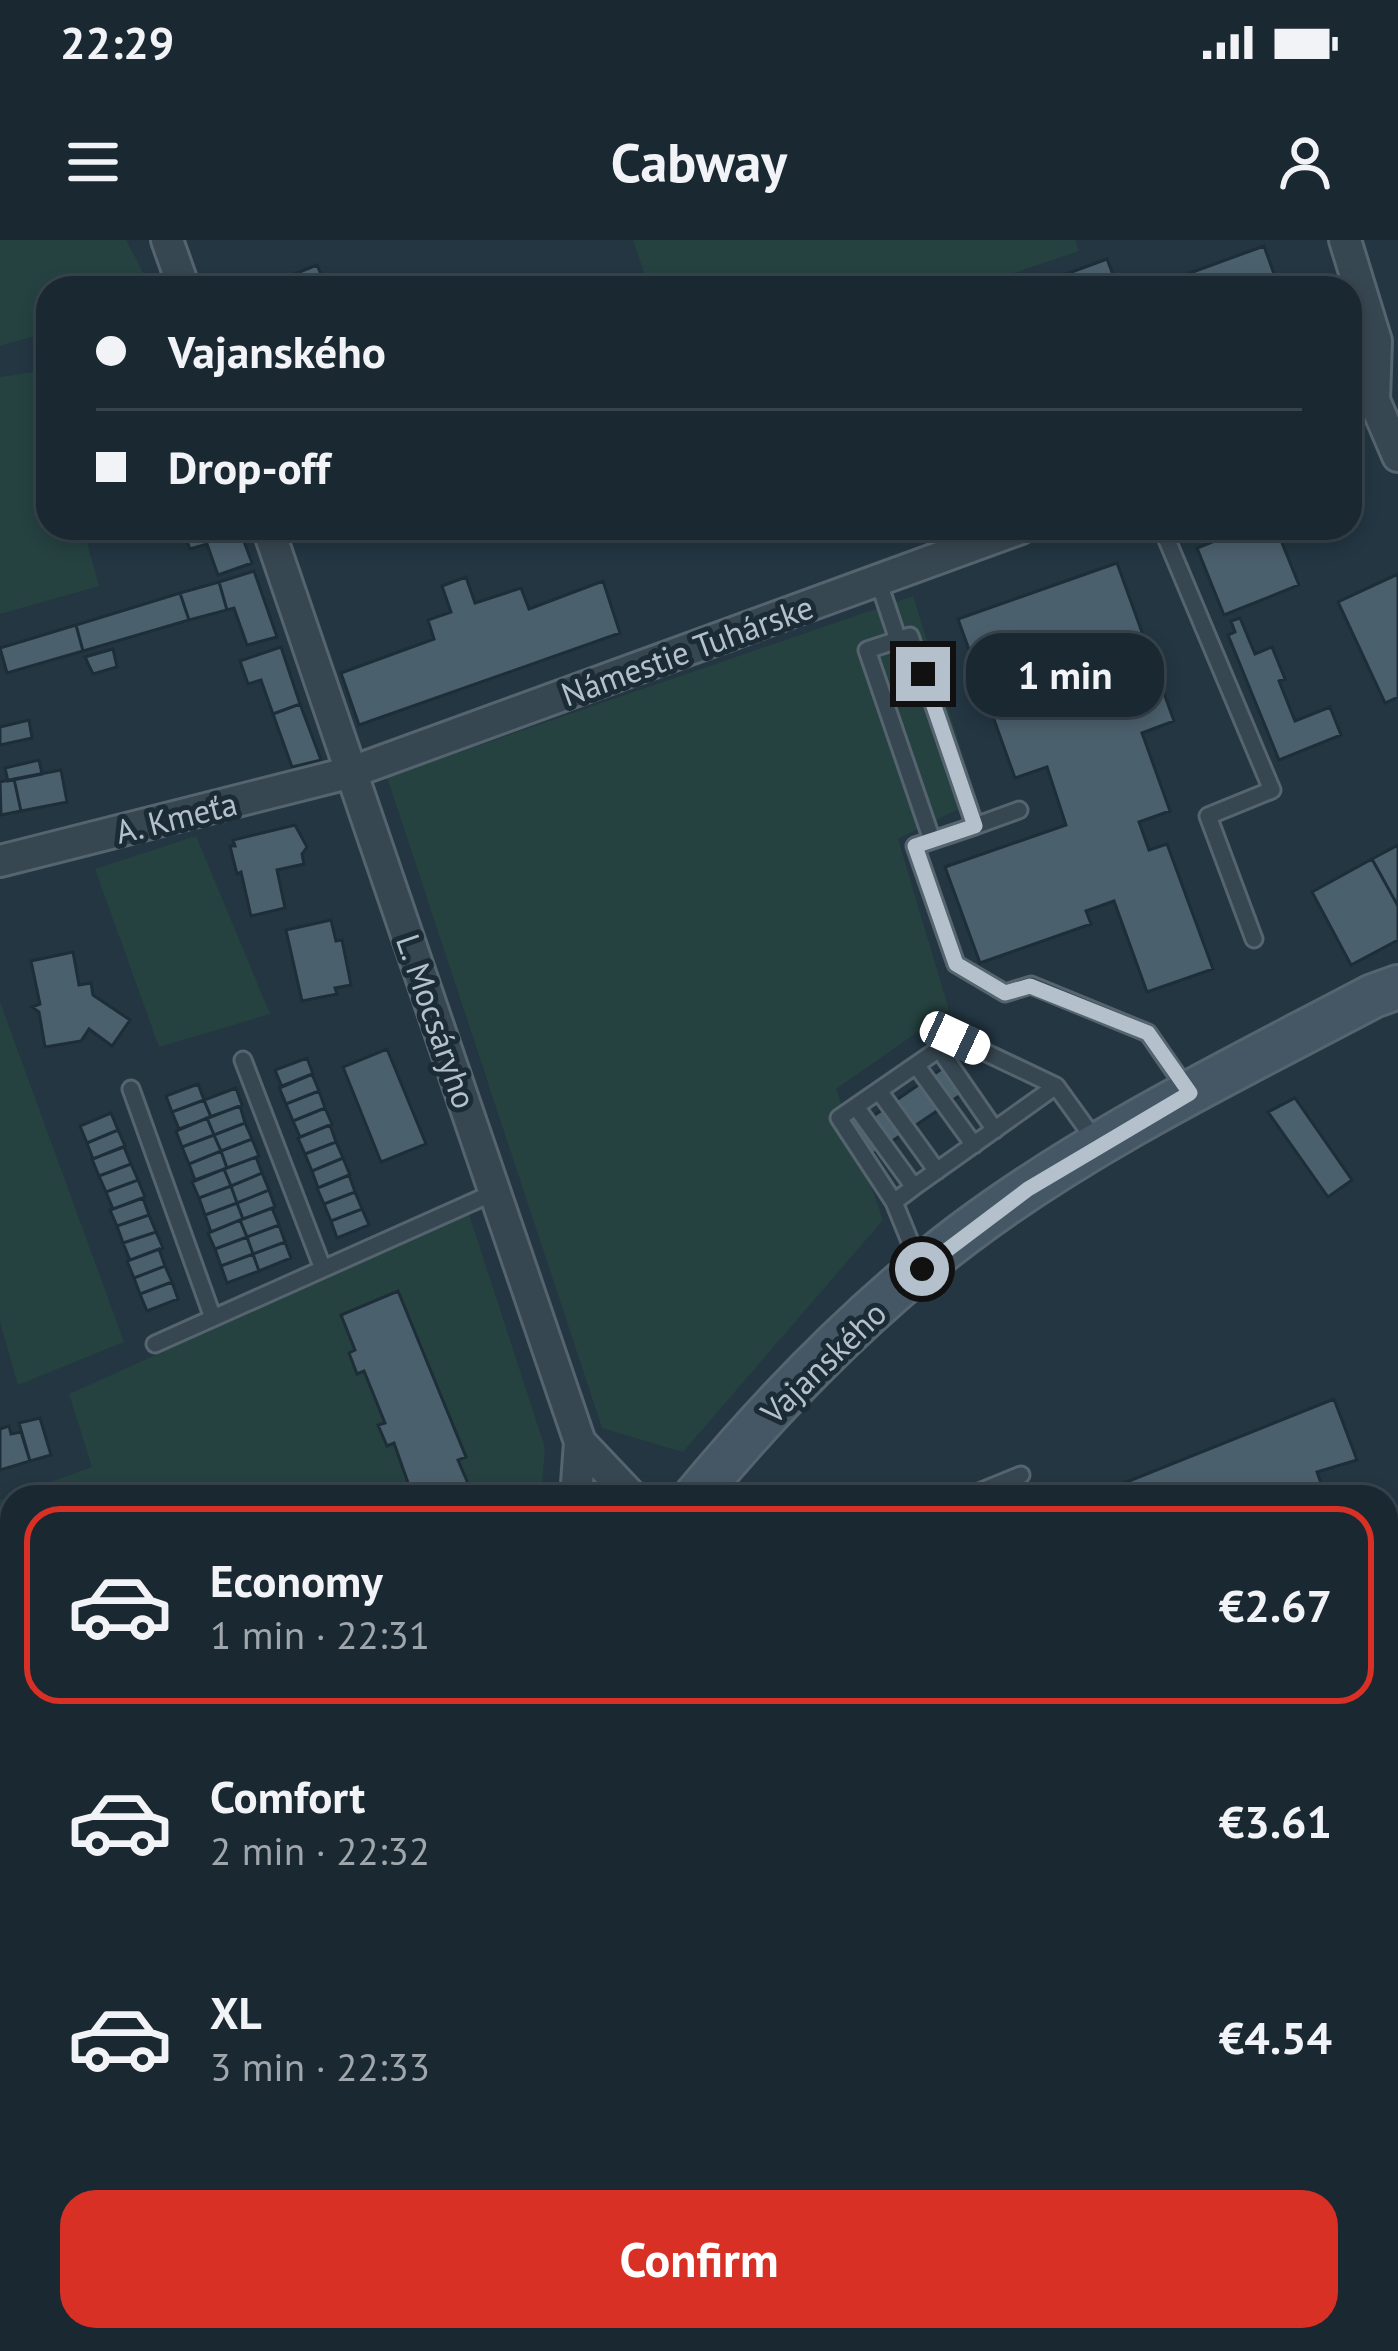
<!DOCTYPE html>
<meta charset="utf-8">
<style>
:root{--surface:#1a2832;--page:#27343e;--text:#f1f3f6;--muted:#9fa6ac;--line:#38444d;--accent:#d93025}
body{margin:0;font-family:"PT Sans",sans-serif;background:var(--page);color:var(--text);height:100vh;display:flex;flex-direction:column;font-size:45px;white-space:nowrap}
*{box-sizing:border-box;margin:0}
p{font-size:39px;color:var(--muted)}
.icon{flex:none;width:66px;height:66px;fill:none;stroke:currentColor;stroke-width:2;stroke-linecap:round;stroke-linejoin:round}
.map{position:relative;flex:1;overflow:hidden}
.drawer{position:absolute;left:0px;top:1245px;width:1398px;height:867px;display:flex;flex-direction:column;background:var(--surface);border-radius:36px 36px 0 0;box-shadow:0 6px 18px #0003,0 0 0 3px var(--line)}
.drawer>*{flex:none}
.top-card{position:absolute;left:36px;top:36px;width:1326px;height:264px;border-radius:36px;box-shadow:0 6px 18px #0003,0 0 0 3px var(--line);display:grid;align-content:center;height:264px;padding:0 60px;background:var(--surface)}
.end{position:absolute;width:54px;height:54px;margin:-27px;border:15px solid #b4c1cc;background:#111;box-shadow:0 0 0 6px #111}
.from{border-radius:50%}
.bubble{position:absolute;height:84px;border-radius:36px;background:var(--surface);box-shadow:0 6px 18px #0003,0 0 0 3px var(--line);font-size:39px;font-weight:700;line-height:84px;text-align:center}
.car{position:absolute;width:36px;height:72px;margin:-36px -18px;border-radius:15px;box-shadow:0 0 9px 3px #0007;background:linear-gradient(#fff 24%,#345 0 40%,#fff 0 76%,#345 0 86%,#fff 0)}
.top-card b{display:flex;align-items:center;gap:42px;height:114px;font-size:45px}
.top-card b+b{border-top:3px solid var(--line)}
.top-card i{width:30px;height:30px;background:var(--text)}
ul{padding:21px 0 0;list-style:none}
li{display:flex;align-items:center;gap:36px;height:198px;margin:0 24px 18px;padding:0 36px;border:6px solid transparent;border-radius:36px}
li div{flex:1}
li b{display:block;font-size:45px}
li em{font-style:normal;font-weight:700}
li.active{border-color:var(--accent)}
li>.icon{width:108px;height:108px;stroke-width:1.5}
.cta{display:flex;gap:24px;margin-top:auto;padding:24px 60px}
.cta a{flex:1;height:138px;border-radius:36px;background:var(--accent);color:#fff;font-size:48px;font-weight:700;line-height:138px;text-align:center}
.status{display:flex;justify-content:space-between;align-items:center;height:84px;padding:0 60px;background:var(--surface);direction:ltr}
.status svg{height:33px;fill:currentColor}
header{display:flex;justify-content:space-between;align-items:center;height:156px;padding:0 60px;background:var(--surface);font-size:54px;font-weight:700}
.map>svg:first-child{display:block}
.green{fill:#254240}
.building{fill:#4b606d;stroke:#1e2e38;stroke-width:3}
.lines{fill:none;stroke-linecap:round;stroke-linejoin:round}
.lane-casing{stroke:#55646f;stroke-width:21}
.street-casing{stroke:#55646f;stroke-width:36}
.secondary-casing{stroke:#55646f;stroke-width:48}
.lane{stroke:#374751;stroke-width:15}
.street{stroke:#374751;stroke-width:30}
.secondary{stroke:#455765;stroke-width:42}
.route{stroke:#b4c1cc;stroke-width:15}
.labels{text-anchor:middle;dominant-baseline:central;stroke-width:10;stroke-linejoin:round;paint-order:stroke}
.street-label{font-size:33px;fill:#b4c1cc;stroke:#1c2c36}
</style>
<div class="status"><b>22:29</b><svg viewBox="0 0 49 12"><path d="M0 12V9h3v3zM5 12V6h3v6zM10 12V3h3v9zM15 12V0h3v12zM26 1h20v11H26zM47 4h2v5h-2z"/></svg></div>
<header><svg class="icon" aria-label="menu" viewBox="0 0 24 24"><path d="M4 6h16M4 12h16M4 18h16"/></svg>Cabway<svg class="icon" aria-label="person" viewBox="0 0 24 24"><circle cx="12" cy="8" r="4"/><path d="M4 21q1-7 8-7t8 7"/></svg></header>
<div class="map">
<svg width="1398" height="2111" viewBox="0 0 1398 2111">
<rect width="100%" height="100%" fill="#233642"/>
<path class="green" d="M0,0h126l25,48h-103v44l-48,14z
M633,0h442l4,11 -110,37h-320z
M41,131l7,26v131h35l16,58 -99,28v-237z
M913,356l64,204 -79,39 51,171 -113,79 47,131 -200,232 -81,-24 -215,-651z
M196,596l74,178 -111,33 -64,-178z
M0,762l124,340 -106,43 -18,-63z
M469,974l76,234 -4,49h-529v359l-12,6v-362l92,-33 -23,-73z
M1398,1888v223h-448l22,-11h414v-206z
M74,2100h424l5,11h-425z"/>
<path class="building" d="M1264,6l15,42h-96l-4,-11z
M1107,19l11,29h-90z
M317,25l10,23h-68z
M182,288h57l13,35 -34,12 -11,-31 -17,5z
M1247,288h29l23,57 -75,30 -27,-67z
M1117,323l57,158 -32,12 28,78 -31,11 10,28 18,-6 46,125 -66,23 -33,-91 -28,10 5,13 -111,39 -35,-96 121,-42 -19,-58 -32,11 -57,-159z
M254,331l23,66 -30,8 -13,-37 -7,2 -8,-28z
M1398,334v123l-13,6 -47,-101z
M466,337l9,26 46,-15 8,21 74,-28 17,52 -261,92 -18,-52 93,-34 -6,-19 23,-8 -9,-26z
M219,342l8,28 -38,10 -9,-27z
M180,353l9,27 -106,31 -7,-26z
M1240,378l15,36 17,-7 13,32 -6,2 16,40 35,-14 11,28 -62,25 -51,-125 7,-3 -4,-11z
M76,385l7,26 -76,22 -7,-25z
M281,407l19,57 -27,10 -12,-34 -13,4 -8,-23z
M113,409l4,18 -24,7 -8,-17z
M300,464l21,56 -29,7 -19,-53z
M29,480l3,18 -32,7v-18z
M39,520l3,14 -34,7 -3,-13z
M61,530l6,32 -46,9 -7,-32z
M14,539l7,32 -20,4 -1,-33z
M295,585l12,22 -5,7 2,10 -27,6 8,38 -34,8 -10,-44 -4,2 -7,-28h5l-2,-6z
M1398,605v61l-26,-47z
M1372,619l26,47v34l-47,25 -39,-73z
M331,680l5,21 6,-1 9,45 -16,3 2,6 -35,7 -16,-71z
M73,712l6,33 12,-2 2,12 37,25 -18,26 -23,-17 -8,12 -36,6 -6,-35 -7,-5 8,-3 -9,-43z
M387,809l39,95 -45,18 -38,-95z
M307,818l6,16 -31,13 -7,-17z
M956,819l18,27 -104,70 -17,-26z
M312,834l7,17 -33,13 -7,-17z
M198,844l6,16 -32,12 -6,-16z
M236,848l6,17 -31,12 -7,-17z
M319,851l6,17 -32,13 -7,-17z
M1295,858l57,82 -24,17 -60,-85z
M204,860l7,17 -32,12 -7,-17z
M240,866l5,17 -31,12 -7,-17z
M325,868l7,16 -32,13 -7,-16z
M111,873l7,17 -31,13 -7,-17z
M207,878l7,17 -32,12 -6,-16z
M245,883l7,16 -31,12 -7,-16z
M330,885l6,17 -31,12 -7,-16z
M118,890l7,16 -32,13 -6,-16z
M214,895l7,16 -32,13 -7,-17z
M252,899l7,17 -32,12 -6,-17z
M336,902l7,16 -31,13 -7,-17z
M124,907l7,17 -32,12 -7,-17z
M221,911l6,17 -32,12 -6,-16z
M256,917l6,16 -31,13 -7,-17z
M343,918l7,17 -32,13 -6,-17z
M131,924l7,16 -32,12 -7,-16z
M224,929l7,17 -32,12 -7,-16z
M262,933l7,17 -32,13 -6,-17z
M349,935l6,17 -31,12 -7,-16z
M138,940l7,17 -32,12 -7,-17z
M231,946l6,17 -32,12 -6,-17z
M269,950l6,17 -32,12 -6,-16z
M355,952l7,17 -31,12 -7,-17z
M143,958l6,17 -32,11 -7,-16z
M237,963l6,16 -32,13 -6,-17z
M272,968l7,17 -32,12 -7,-17z
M362,969l7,16 -32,13 -6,-17z
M149,975l7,17 -33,11 -6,-17z
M240,980l7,17 -32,12 -7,-16z
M279,985l6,17 -32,12 -6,-17z
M156,992l7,16 -33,12 -7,-17z
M247,997l6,17 -32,12 -6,-17z
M285,1002l6,16 -32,13 -6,-17z
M159,1009l6,17 -31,12 -7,-17z
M253,1014l6,17 -32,12 -6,-17z
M165,1026l7,16 -32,12 -6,-16z
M172,1042l6,17 -31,12 -7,-17z
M398,1051l68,166 -8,3 15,35 6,-3 2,5h-68l-19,-54 -7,3 -9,-21 7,-2 -21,-52 -7,3 -8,-21 6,-3 -14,-35z
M1334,1159l23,61 -40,12 9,25h-237z
M40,1178l11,37 -21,6 -11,-38z
M9,1186l2,8 10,-2 9,29 -30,9v-41z
M1398,1340v65l-12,5v-65z
M1398,1457v196l-12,5v-179l10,-3 -7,-16z
M4,1938l3,7 5,-2v157h62l4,11h-64l-14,-35v-136z
M499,2100h64l4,11h-64z
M646,2100h54l-9,11h-32z"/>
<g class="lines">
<g class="lane-casing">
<path id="lane" d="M1162,288l110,262 -64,26 46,123
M878,340l20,60
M975,586l44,-16
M932,600l-65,-190 43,-14 65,190 -60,20 41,118 49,29 26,-8 117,48 40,58
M939,809l56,81
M243,820l80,209
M916,825l58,80
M131,849l82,229
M879,851l58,80
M856,867l58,80
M894,962l-55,-84 116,-80 101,48
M920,1026l-26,-64 20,-15 142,-101 39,54
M155,1104l340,-152
M967,1257l54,-22
M0,1522l12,29"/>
</g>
<g class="street-casing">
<path id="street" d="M167,0l17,48
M1345,0l31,101 -2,59 24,56
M268,288l312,914 52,55
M0,621l352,-89 669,-244
M576,1257l4,-55
M0,1678l12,-6
M0,1872l12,-7
M615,2100l3,11"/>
</g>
<g class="secondary-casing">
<path id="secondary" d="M695,1257c79,-95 168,-187 267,-262 126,-95 271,-165 411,-239l25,-9
M0,1775l12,-6"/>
</g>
<use href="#lane" class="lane"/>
<use href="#street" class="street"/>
<use href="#secondary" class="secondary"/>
</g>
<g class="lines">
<path class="route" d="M922,1029l106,-80 162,-96 -42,-60 -118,-47 -25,7 -49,-29 -41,-118 60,-20 -52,-152"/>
</g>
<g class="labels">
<g class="street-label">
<text transform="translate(687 410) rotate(-20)">Námestie Tuhárske</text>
<text transform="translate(176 577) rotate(-14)">A. Kmeťa</text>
<text transform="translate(437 781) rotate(71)">L. Mocsáryho</text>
<text transform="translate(823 1122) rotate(-44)">Vajanského</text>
</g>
</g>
</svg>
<i class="end from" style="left:922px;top:1029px"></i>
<i class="end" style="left:923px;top:434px"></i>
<div class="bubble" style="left:966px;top:393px;width:198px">1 min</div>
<i class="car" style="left:955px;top:798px;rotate:115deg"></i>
<div class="top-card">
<b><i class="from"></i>Vajanského</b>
<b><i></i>Drop-off</b>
</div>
<section class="drawer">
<ul>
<li class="active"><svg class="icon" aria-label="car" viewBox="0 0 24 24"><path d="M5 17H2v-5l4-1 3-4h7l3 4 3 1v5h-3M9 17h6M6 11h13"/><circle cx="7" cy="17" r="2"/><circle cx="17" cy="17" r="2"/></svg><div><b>Economy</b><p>1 min · 22:31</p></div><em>€2.67</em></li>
<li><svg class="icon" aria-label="car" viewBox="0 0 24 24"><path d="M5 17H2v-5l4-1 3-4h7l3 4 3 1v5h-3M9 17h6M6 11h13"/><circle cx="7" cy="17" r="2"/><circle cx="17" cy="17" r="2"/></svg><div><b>Comfort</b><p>2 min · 22:32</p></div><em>€3.61</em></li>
<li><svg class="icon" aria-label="car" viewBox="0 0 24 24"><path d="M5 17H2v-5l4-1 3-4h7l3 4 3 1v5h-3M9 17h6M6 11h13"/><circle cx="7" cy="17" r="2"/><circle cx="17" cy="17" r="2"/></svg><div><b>XL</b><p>3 min · 22:33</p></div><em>€4.54</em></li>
</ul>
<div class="cta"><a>Confirm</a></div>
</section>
</div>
